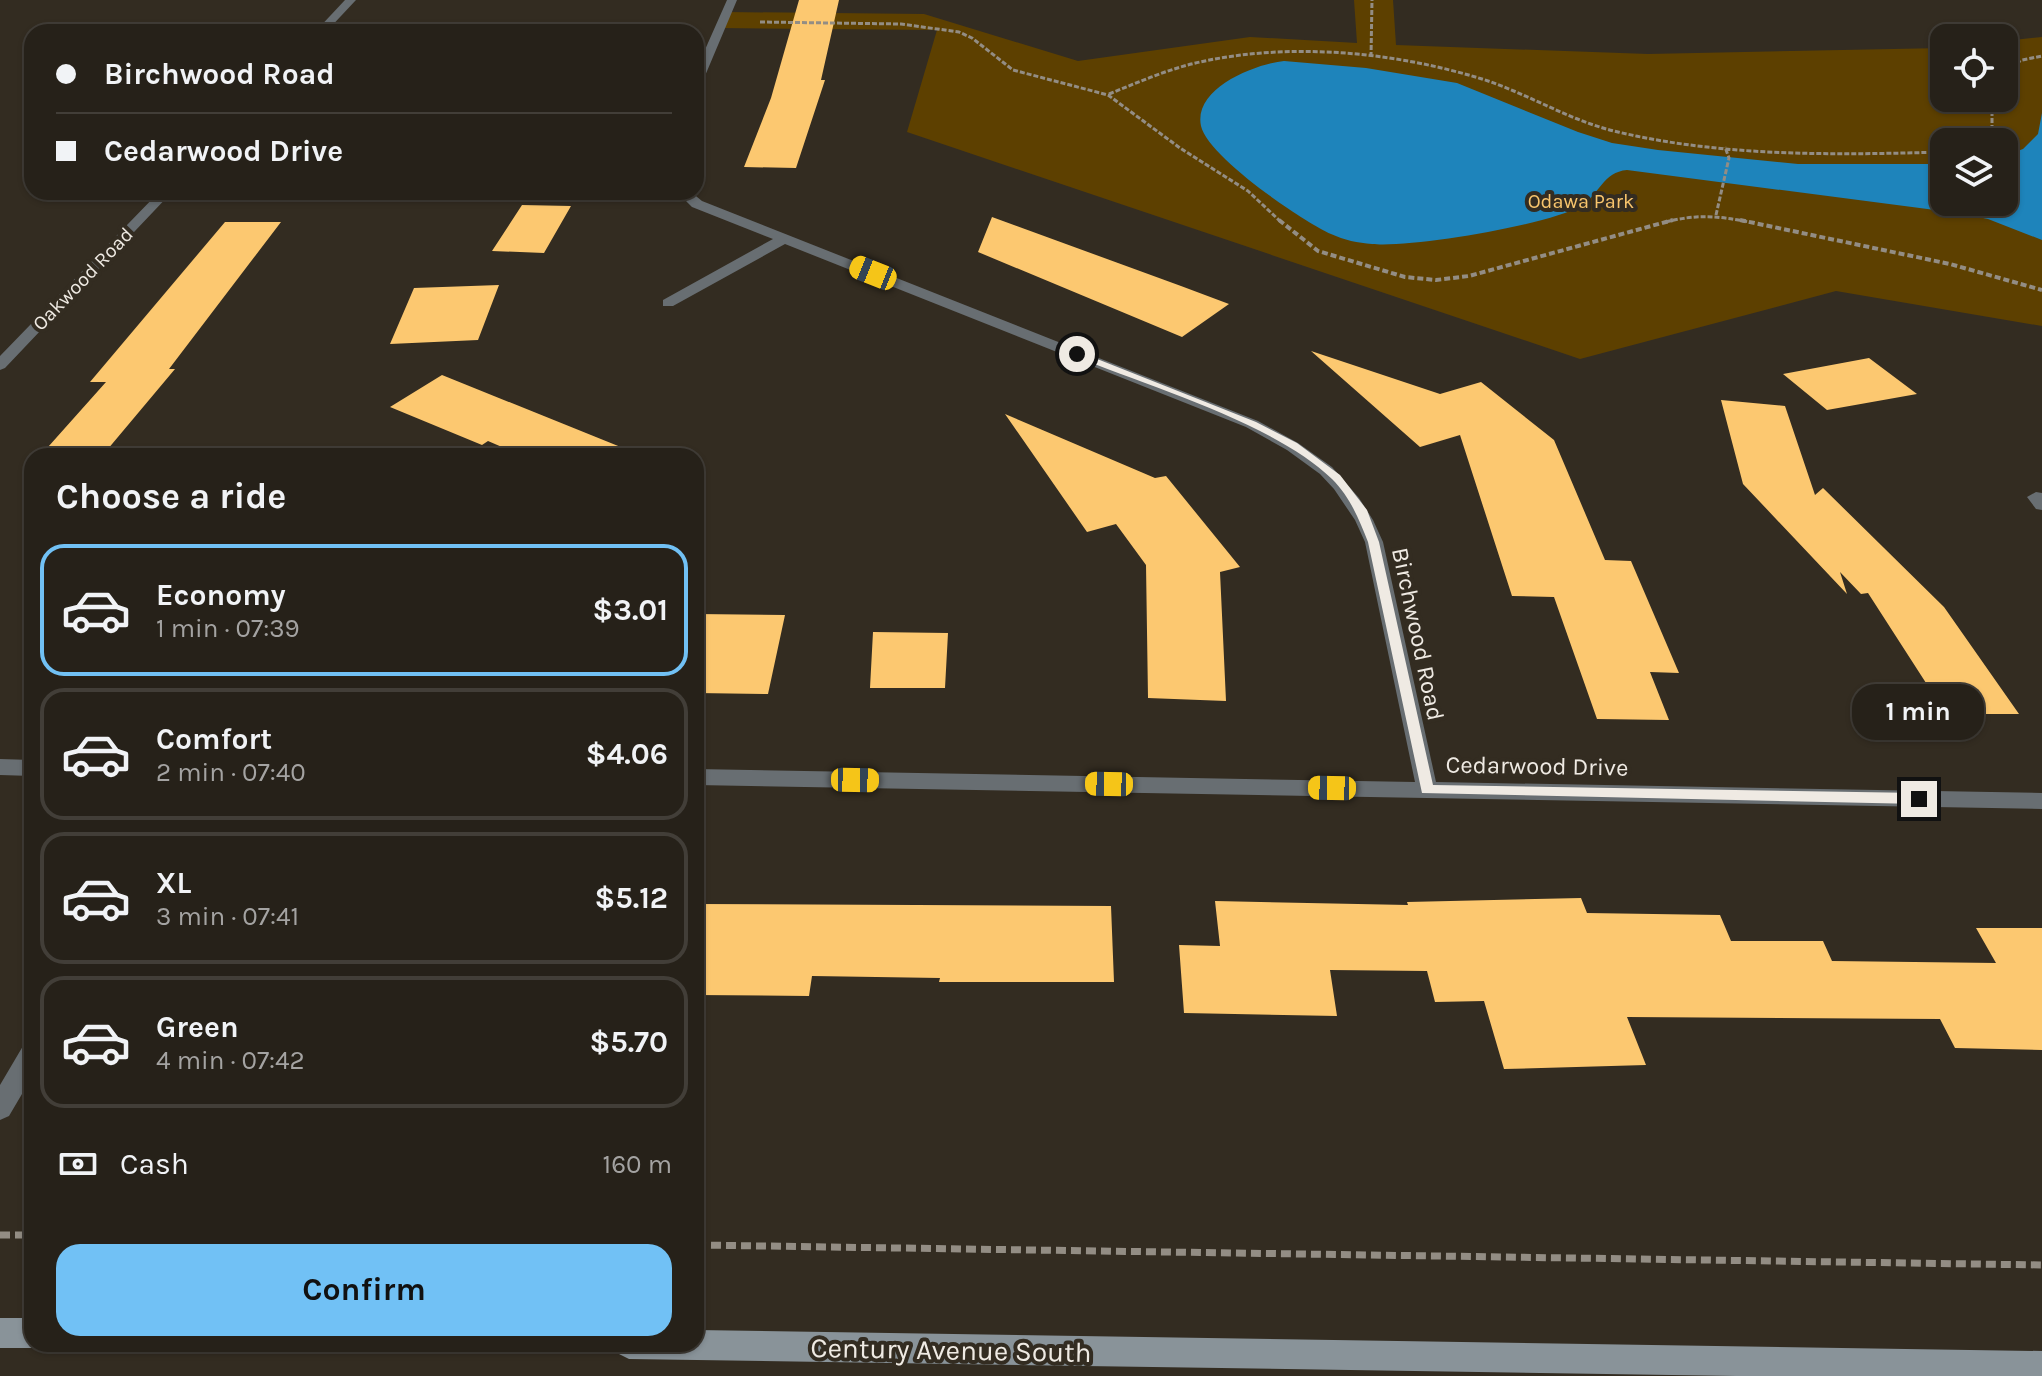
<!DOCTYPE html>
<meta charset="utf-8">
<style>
:root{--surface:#262119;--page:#2e2922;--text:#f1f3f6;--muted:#a4a3a2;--line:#423e38;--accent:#71c1f5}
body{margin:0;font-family:Karla,sans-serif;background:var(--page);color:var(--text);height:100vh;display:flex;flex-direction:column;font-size:30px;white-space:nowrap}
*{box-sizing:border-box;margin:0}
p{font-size:26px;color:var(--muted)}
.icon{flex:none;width:44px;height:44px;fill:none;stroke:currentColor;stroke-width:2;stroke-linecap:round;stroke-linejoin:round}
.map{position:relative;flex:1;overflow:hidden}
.sheet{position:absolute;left:24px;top:448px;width:680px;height:904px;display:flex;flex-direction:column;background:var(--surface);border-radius:24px;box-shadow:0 2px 6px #0004,0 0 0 2px var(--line)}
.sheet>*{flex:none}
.guide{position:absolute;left:24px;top:24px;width:680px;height:176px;border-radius:24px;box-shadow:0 2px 6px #0004,0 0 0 2px var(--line);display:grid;align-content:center;height:176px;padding:0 32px;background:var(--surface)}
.fabs{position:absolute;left:1930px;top:24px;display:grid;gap:16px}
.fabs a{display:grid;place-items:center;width:88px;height:88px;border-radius:16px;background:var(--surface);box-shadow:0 2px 6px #0004,0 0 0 2px var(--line);font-size:40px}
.end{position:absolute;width:36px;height:36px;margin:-18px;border:10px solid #efeae3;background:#111;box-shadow:0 0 0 4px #111}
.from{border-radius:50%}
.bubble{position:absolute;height:56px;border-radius:24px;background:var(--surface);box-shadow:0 2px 6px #0004,0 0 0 2px var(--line);font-size:26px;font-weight:700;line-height:56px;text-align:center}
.car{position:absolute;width:24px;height:48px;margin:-24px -12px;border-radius:10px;box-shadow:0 0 6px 2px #0007;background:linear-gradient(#f5c518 24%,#345 0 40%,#f5c518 0 76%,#345 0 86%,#f5c518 0)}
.guide b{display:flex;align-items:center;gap:28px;height:76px;font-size:30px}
.guide b+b{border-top:2px solid var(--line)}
.guide i{width:20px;height:20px;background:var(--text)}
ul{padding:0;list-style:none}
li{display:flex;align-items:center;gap:24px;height:132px;margin:0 16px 12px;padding:0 16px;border:4px solid var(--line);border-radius:24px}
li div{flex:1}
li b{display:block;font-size:30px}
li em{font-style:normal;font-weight:700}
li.current{border-color:var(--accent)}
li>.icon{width:72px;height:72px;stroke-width:1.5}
h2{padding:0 32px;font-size:36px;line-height:96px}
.pay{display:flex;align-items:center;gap:20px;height:88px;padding:0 32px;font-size:30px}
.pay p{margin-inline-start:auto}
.action{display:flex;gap:16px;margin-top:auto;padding:16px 32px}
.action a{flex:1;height:92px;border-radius:24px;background:var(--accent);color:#111;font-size:32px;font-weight:700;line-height:92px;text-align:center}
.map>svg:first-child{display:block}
.green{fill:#5d4000;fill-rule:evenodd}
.water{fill:#1e84bb}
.building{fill:#fcc870}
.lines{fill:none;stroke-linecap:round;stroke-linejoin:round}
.path-far2{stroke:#938d84;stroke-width:3;stroke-dasharray:5 2;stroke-linecap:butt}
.path-far1{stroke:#938d84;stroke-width:4;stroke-dasharray:6 3;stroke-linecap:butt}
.path{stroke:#938d84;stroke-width:7;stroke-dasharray:10 5;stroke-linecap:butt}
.minor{fill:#686e72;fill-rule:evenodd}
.secondary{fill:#899399;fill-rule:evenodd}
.route{fill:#efeae3}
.labels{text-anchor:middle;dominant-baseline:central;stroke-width:8;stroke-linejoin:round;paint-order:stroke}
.far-park-label{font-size:20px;fill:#f8c56d;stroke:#332c21}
.far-street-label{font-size:20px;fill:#efeae3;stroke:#332c21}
.street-label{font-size:24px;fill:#efeae3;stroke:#332c21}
.near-street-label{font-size:28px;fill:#efeae3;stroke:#332c21}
</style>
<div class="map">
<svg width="2042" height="1376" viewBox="0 0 2042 1376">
<rect width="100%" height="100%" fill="#332c21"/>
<path class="green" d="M1354,0h39l3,45 252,9 296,-6v50h60v-57l38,-4v289l-206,-35 -256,68 -673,-227 30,-102 -217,-2 7,-16 197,2 154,47 172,-24 107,6zM1944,142h60v60h-60z"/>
<path class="water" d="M1284,61l82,7 91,15 121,49 34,11 46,7 140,14h146v38h60v-46l19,-7 15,-15 4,-21v127l-54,-21 -30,-6 -331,-43c-24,2 -27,24 -46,36 -33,19 -170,42 -209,38 -14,-1 -28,-4 -41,-10 -29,-13 -123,-77 -130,-108 -8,-38 55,-62 83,-65z"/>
<path class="building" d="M799,0h40l-18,80h4l-29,88 -52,-1 27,-69z
M522,205l49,1 -27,47 -52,-2z
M992,217l189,69 48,18 -47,33 -204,-85z
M225,222h56l-112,147h6l-73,87h-62l66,-74h-16z
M499,285l-21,55 -88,4 24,-56z
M1311,351l129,43 41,-12 73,58 51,120 26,1 48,112 -29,-1 19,48 -72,-1 -43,-122 -42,-1 -52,-161 -40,12z
M1869,358l48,36 -90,16 -44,-36z
M442,375l196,79v2h-115l-35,-15 -6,4 -92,-38z
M1721,400l64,6 30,89 8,-7 121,119 75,107h-73l-78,-121 -7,1 -21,-22 7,22 -104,-110z
M1005,414l150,64 11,-2 74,91 -20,5 6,129 -78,-3 -2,-133 -30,-41 -29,8z
M696,614l89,1 -17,79 -72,-1z
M873,632l75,1 -3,55h-75z
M1581,898l6,15 133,2 11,26h92l9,20 164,2 -20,-35h66v122l-87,-2 -15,-29 -313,-2 19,48 -142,4 -20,-68 -49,1 -8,-31 -97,-1 7,46 -153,-3 -5,-68 41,1 -5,-45 193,4 -1,-3z
M696,904l415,2 3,76h-175l1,-4 -128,-2 -3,20 -113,-1z"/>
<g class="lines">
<path class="path-far2" d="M760,22l141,2 58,8 13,6 41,32 95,25 72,53 68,43 33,31
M1371,57l1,-57
M2004,70l18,-10 20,-4
M1109,94c30,-12 59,-25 91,-32 91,-20 195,-10 282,17 47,15 88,42 136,53 106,25 218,23 326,20
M1986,142l6,-8v-36
M1716,215l13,-57 -4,-11
M1666,222c30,-8 53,-6 83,0"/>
<path class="path-far1" d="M1279,220l39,31 87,26 31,3 33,-4 204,-56
M1740,220l210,44 92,26"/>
<path class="path" d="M0,1235h32
M696,1245l1346,20"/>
<path class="minor" d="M345,0h11l-30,32h-11z
M727,0h10l-35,83 -6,3v-16z
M159,192h13l-167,176 -5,2v-14z
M677,192h14l11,9 556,220 40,22 34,24 27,31 14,22 10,22 53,240 606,11v16l-1346,-24v-16l719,13 -50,-240 -10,-22 -21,-31 -14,-15 -33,-24 -41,-23 -461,-183 -112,62h-10v-6l110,-61 -81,-32z
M2036,492l6,1v17l-6,-1 -9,-12z
M0,759l32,1v16l-32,-1z
M32,1043v34l-23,39 -9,4v-35l23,-39z"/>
<path class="secondary" d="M0,1318h32v26h9l-9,4h-32z
M696,1330l1346,21v25h-306l-1107,-17 -10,-5 -5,-10h82z"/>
</g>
<path class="route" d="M1077,351l179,71 41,21 43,32 27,35 12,32 54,243 486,8 7,6 -7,5 -497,-11 -54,-251c-9,-23 -18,-45 -36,-63 -58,-56 -182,-92 -258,-123z"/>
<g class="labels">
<g class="far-park-label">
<text x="1581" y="201">Odawa Park</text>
</g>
<g class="far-street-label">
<text transform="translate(83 279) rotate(-46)">Oakwood Road</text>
</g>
<g class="street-label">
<text transform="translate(1418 634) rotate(78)">Birchwood Road</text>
<text transform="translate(1537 766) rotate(1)">Cedarwood Drive</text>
</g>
<g class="near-street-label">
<text transform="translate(951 1350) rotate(1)">Century Avenue South</text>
</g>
</g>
</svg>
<div class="fabs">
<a><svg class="icon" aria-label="locate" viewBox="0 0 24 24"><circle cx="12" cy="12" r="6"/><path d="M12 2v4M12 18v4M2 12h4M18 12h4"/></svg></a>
<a><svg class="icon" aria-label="layers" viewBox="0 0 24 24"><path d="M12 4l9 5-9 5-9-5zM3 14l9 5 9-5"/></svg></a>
</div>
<i class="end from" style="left:1077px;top:354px"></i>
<i class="end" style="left:1919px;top:799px"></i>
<div class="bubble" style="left:1852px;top:684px;width:132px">1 min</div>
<i class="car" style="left:873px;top:273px;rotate:292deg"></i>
<i class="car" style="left:855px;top:780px;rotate:91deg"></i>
<i class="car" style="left:1109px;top:784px;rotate:271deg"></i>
<i class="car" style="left:1332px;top:788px;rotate:271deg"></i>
<div class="guide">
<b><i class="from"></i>Birchwood Road</b>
<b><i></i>Cedarwood Drive</b>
</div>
<section class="sheet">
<h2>Choose a ride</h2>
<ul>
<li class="current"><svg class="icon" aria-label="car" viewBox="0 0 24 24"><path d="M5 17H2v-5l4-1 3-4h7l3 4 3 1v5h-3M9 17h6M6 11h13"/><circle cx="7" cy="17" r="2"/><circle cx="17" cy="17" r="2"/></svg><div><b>Economy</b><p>1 min · 07:39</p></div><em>$3.01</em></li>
<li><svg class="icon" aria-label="car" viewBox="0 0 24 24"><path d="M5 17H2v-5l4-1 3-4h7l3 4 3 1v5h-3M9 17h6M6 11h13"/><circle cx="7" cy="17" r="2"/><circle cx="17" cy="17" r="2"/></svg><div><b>Comfort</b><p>2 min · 07:40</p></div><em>$4.06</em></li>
<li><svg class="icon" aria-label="car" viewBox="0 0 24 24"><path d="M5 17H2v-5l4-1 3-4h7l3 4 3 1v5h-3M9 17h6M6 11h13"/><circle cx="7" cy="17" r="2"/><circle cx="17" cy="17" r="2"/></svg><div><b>XL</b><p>3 min · 07:41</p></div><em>$5.12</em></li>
<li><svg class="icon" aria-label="car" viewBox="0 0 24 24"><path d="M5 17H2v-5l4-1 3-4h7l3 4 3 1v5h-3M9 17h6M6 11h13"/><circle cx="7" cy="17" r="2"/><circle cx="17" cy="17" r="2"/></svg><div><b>Green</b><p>4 min · 07:42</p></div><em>$5.70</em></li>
</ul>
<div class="pay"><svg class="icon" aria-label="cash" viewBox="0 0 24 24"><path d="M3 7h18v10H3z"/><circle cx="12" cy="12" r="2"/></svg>Cash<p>160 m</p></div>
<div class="action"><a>Confirm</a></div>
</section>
</div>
